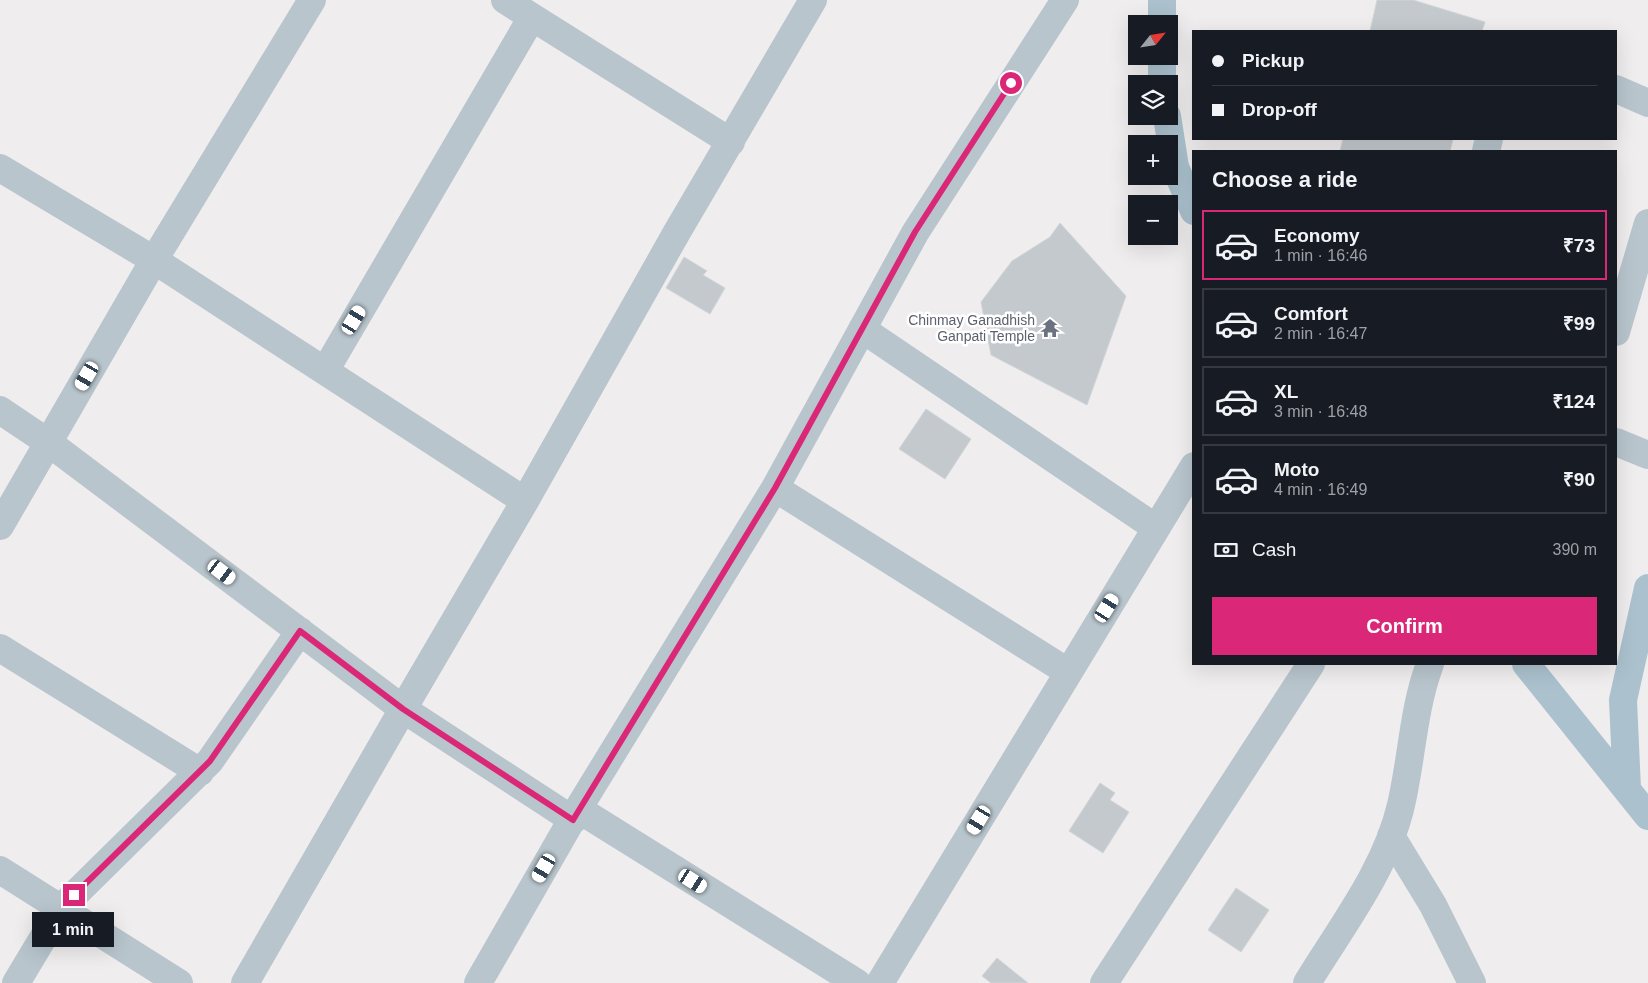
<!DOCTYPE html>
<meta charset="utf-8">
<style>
:root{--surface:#171b24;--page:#242831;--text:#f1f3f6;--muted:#9ea1a6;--line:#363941;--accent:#db2777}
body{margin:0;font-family:Helvetica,sans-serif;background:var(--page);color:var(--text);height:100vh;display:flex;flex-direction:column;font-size:19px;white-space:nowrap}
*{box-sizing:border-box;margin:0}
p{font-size:16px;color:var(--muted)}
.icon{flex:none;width:28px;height:28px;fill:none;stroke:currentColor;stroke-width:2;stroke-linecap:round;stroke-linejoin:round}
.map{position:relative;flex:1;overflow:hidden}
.panel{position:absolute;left:1192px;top:150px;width:425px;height:515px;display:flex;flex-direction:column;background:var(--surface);border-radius:0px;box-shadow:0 5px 20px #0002}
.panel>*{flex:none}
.guide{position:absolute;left:1192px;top:30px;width:425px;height:110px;border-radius:0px;box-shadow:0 5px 20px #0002;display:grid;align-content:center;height:110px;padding:0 20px;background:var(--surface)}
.needle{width:32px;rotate:60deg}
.tools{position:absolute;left:1128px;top:15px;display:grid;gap:10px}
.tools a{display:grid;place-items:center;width:50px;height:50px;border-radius:0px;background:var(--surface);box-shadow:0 5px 20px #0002;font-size:25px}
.end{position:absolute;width:22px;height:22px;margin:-11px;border:6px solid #db2777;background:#fff;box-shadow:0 0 0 2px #fff}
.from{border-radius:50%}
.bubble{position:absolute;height:35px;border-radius:0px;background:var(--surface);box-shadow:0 5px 20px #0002;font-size:16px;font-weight:800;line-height:35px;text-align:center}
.car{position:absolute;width:15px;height:30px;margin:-15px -8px;border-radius:6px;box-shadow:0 0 4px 1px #0007;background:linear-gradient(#fff 24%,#345 0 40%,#fff 0 76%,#345 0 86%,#fff 0)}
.guide b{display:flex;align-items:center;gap:18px;height:48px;font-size:19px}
.guide b+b{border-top:1px solid var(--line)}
.guide i{width:12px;height:12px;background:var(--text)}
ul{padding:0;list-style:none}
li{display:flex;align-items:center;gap:15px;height:70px;margin:0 10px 8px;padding:0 10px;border:2px solid var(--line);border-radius:0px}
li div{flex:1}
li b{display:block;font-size:19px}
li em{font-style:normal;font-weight:800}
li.current{border-color:var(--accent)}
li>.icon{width:45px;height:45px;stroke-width:1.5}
h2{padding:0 20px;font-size:22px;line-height:60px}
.pay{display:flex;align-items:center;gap:12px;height:55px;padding:0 20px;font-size:19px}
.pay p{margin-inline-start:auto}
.cta{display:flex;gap:10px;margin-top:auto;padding:10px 20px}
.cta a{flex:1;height:58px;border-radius:0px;background:var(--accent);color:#fff;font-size:20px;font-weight:800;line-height:58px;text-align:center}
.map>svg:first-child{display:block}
.building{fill:#c4c9ce;stroke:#d1d5d9}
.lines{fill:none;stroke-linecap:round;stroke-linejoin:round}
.minor{stroke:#b8c5cc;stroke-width:28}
.major{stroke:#abc2ce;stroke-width:28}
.route{stroke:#db2777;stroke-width:6}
.labels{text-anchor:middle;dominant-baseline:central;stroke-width:5;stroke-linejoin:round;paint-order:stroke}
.worship-label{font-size:14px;fill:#5b616d;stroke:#fff;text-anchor:end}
</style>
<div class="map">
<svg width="1648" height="983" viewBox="0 0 1648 983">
<rect width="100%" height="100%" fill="#f0edee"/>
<path class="building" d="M1377,0h36l72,22 -3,9h-112z
M1343,139h110l-3,12h-110z
M1060,223l66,73 -39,109 -96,-50 -10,-53 31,-41 38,-24z
M684,257l23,14 -4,4 22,13 -15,26 -44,-26z
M926,409l45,30 -26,40 -46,-30z
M1100,783l15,10 -5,7 19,12 -26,41 -34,-22z
M1236,888l33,22 -28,42 -33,-22z
M997,958l31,25h-37l-9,-7z"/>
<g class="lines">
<path class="minor" d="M505,0l226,142
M1616,89l32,14
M1486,151l3,-12
M0,168l154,92 371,241
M862,329l294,199
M1616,332l32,-109
M325,371l207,-354
M0,410l49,33 354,266 170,111
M1616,442l32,13
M775,488l293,184
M0,526l154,-266 158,-260
M0,648l200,124
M578,809l279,174
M1391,836l42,69 39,78
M0,870l179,113
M16,983l45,-75 149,-147 90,-130
M245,983l158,-274 122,-208 152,-269 136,-232
M478,983l100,-174 197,-321 140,-255 150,-233
M880,983l314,-517
M1104,983l207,-319
M1307,983c34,-56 79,-113 94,-178 11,-47 12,-96 29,-141"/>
<path class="major" d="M1162,0v24
M1162,56v28
M1167,116l8,51 19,44
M1526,664l122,152
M1627,789l-4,-89 25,-112"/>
</g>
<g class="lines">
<path class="route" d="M74,895l136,-134 90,-130 103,78 170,111 202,-332 140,-256 96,-149"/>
</g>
<defs>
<g id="temple-bare" transform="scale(1.5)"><path d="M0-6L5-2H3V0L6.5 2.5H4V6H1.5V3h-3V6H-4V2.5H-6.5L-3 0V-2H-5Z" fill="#6b7280" stroke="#fff" stroke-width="2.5" paint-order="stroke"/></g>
</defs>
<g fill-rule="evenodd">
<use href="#temple-bare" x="1050" y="328"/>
</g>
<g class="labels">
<g class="worship-label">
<text x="1035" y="320">Chinmay Ganadhish<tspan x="1035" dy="16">Ganpati Temple</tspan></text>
</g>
</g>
</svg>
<div class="tools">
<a><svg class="needle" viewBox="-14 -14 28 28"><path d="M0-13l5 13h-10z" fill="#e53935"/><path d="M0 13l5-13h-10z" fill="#9ea1a6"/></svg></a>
<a><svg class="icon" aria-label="layers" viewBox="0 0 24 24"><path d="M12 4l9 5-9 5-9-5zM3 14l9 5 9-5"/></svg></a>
<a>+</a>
<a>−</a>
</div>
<i class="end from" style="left:1011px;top:83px"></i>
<i class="end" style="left:74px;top:895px"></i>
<div class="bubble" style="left:32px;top:912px;width:82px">1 min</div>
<i class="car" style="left:354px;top:320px;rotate:31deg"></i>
<i class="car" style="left:87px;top:376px;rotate:210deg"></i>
<i class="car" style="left:222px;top:572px;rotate:127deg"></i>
<i class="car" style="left:1107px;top:608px;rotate:32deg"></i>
<i class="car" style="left:979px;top:820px;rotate:211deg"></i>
<i class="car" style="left:544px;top:868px;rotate:210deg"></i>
<i class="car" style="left:693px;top:881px;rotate:122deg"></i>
<div class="guide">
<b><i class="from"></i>Pickup</b>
<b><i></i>Drop-off</b>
</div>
<section class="panel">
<h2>Choose a ride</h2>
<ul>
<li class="current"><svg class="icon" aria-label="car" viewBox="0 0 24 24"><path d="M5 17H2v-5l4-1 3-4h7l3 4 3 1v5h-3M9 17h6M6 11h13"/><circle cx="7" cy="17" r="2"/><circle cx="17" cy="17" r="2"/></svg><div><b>Economy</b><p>1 min · 16:46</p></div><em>₹73</em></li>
<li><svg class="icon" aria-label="car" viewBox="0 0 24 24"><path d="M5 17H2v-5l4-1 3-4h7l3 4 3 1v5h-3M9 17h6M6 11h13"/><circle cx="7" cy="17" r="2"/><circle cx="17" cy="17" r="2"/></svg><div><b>Comfort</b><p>2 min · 16:47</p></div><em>₹99</em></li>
<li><svg class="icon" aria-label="car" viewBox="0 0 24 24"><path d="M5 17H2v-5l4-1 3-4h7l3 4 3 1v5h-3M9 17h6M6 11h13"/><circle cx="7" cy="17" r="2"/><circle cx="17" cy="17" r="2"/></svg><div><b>XL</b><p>3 min · 16:48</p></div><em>₹124</em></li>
<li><svg class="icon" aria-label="car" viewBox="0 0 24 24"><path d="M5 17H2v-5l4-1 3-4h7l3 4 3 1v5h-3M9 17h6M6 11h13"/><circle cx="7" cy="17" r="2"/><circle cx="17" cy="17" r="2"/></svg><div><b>Moto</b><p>4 min · 16:49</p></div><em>₹90</em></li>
</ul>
<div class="pay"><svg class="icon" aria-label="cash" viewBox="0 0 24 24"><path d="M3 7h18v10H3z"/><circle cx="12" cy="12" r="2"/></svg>Cash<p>390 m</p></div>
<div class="cta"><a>Confirm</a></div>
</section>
</div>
